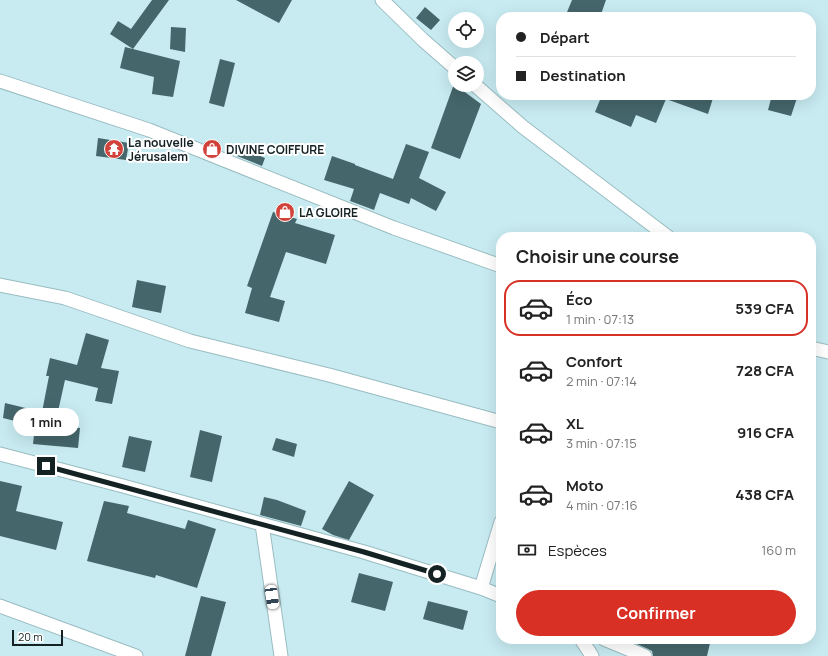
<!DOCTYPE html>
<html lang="fr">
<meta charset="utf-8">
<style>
:root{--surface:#fff;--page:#f6f6f6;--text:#222;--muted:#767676;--line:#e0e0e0;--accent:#d93025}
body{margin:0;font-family:Manrope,sans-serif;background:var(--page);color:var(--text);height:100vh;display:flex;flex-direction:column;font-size:15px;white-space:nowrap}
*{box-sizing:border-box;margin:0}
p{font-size:13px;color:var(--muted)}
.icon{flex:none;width:22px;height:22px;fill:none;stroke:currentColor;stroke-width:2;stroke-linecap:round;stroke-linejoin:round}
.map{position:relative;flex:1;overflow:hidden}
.details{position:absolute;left:496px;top:232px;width:320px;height:412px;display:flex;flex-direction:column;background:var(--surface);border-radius:16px;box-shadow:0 4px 16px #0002}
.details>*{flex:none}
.top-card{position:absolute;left:496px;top:12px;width:320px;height:88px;border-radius:16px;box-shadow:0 4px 16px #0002;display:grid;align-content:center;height:88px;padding:0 20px;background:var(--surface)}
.controls{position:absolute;left:448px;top:12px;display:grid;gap:8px}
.controls a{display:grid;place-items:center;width:36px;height:36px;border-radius:50%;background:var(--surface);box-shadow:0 4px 16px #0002;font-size:20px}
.scale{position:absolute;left:12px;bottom:10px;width:51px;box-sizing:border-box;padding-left:4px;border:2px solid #142224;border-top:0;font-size:11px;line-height:14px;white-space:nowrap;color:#142224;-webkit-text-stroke:3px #fff;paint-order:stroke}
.end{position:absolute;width:18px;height:18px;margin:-9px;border:5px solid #142224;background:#fff;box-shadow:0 0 0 2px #fff}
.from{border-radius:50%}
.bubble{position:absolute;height:28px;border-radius:14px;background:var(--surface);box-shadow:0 4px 16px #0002;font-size:13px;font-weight:700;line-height:28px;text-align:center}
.car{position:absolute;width:12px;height:24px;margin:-12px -6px;border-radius:5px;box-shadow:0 0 3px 1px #0007;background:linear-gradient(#fff 24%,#345 0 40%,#fff 0 76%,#345 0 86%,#fff 0)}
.top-card b{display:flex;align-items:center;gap:14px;height:38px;font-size:15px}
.top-card b+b{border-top:1px solid var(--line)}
.top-card i{width:10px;height:10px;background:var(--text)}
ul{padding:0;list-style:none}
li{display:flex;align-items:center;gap:12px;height:56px;margin:0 8px 6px;padding:0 12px;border:2px solid transparent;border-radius:16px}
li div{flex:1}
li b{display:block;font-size:15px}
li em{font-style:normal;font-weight:700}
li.active{border-color:var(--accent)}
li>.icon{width:36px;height:36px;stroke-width:1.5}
h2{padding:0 20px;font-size:18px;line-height:48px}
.pay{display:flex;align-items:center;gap:10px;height:44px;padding:0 20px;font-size:15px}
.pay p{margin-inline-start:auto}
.action{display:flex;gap:8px;margin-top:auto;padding:8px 20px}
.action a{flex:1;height:46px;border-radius:24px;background:var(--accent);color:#fff;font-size:16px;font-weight:700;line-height:46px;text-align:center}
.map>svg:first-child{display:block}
.building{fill:#45666b}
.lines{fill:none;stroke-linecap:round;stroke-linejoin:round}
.street-casing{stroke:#99bcc1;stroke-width:15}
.street{stroke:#fff;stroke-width:13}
.route{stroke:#142224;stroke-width:5}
.labels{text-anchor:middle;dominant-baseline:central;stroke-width:4;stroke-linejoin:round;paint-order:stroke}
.poi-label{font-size:12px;font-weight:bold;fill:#142224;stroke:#fff;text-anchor:start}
</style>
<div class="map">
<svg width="828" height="656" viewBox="0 0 828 656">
<rect width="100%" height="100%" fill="#c7ebf1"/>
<path class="building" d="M152,0h17l-36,49 -23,-15 8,-13 13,8z
M236,0h56l-13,23z
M572,0h34l-6,17h-35z
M425,7l15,13 -9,10 -15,-12z
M171,27l15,1 -1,24 -15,-3z
M125,47l55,14 -7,36 -21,-3 2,-17 -34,-9z
M220,59l15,4 -11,44 -15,-4z
M454,84l27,20 -21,55 -29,-11z
M602,95h112l-6,19 -42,-15 -10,24 -20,-8 -5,12 -36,-15z
M772,95h26l-7,21 -23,-6z
M98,138l31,5 -3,17 -30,-4z
M406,144l23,8 -10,26 27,14 -10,19 -25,-13 -2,6 -29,-11 -6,17 -24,-9 4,-12 -30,-9 8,-24 23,8v1l38,14z
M240,148l25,10 -3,8 -25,-10z
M273,212l24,7 -2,4 40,12 -9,29 -40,-12 -16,45 15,4 -6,21 -34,-9 7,-25 -5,-2z
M137,280l29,6 -5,27 -29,-6z
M86,333l23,7 -8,28 18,3 -7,33 -17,-3 3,-13 -33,-8 -10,45 25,3 -2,20 -45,-4 2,-18 -32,-8 2,-15 37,9 7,-36h-3l4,-18 27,7z
M200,430l22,6 -10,46 -22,-5z
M129,436l23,5 -7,31 -23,-5z
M276,438l21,6 -3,13 -22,-7z
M0,481l22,5 -6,25 47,11 -7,28 -56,-14z
M349,481l25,14 -25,45 -16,-5 -11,-6z
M264,497l13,3 29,11 -5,15 -41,-11z
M104,501l25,5 -2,7 58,16 3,-9 28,9 -19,59 -41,-13 -1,3 -68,-17z
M359,573l34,9 -8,29 -34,-9z
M201,596l25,6 -15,54h-26z
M428,601l40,10 -5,19 -40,-11z
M630,639h81l-4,17h-54l-1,-5 -4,-2 -18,-8z"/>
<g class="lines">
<g class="street-casing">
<path id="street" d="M382,0l41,40 32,28
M0,81l149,49 245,98 107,38
M475,85l48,42 145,110
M0,285l65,13 125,43 139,34 172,47
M811,348l17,4
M0,454l123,32 241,66 117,36 20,8
M262,524l19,132
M481,588l20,-66
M0,606l136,50
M581,639l11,17
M604,639l41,17"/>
</g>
<use href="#street" class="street"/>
</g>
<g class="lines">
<path class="route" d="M46,466l318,86 73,22"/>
</g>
<defs>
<g id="temple-disc" transform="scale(1)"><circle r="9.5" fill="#d0423a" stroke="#fff"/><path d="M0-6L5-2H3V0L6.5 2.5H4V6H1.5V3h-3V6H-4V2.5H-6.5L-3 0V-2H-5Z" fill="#fff"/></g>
<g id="shop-disc" transform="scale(1)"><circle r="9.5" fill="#d0423a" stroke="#fff"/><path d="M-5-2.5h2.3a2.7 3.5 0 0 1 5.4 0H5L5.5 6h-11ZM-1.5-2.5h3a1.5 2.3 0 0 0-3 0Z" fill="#fff"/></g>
</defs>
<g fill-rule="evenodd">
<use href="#temple-disc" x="114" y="149"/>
<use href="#shop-disc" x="212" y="149"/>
<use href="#shop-disc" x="285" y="212"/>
</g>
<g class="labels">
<g class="poi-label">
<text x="128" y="142">La nouvelle<tspan x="128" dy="14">Jérusalem</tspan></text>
<text x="226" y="149">DIVINE COIFFURE</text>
<text x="299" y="212">LA GLOIRE</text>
</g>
</g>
</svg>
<div class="controls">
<a><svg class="icon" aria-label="locate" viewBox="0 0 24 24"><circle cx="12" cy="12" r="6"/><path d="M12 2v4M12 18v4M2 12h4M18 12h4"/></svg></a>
<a><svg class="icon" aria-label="layers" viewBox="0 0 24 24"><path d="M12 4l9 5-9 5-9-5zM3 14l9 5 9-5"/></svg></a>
</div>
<div class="scale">20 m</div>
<i class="end from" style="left:437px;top:574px"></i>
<i class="end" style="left:46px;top:466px"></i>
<div class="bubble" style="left:13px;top:408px;width:66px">1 min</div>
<i class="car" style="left:272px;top:597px;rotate:172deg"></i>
<div class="top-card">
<b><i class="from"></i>Départ</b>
<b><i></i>Destination</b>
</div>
<section class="details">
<h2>Choisir une course</h2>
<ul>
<li class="active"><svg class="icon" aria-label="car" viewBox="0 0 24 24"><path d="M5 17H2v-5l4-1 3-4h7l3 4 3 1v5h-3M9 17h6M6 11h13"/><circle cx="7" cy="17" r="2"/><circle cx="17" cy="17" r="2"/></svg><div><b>Éco</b><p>1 min · 07:13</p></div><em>539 CFA</em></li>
<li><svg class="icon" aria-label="car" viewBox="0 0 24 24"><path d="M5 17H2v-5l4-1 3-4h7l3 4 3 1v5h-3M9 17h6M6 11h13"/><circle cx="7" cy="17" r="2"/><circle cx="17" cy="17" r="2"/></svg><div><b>Confort</b><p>2 min · 07:14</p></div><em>728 CFA</em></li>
<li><svg class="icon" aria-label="car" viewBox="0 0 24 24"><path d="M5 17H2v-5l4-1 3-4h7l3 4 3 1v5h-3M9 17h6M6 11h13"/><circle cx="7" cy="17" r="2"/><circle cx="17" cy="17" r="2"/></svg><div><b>XL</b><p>3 min · 07:15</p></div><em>916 CFA</em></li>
<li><svg class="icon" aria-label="car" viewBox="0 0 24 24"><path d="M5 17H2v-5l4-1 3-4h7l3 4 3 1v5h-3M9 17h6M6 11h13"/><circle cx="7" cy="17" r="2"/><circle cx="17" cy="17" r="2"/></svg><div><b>Moto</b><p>4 min · 07:16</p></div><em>438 CFA</em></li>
</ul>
<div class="pay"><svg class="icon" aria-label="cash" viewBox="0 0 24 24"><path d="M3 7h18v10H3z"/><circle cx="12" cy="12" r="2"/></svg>Espèces<p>160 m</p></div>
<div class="action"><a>Confirmer</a></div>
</section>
</div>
